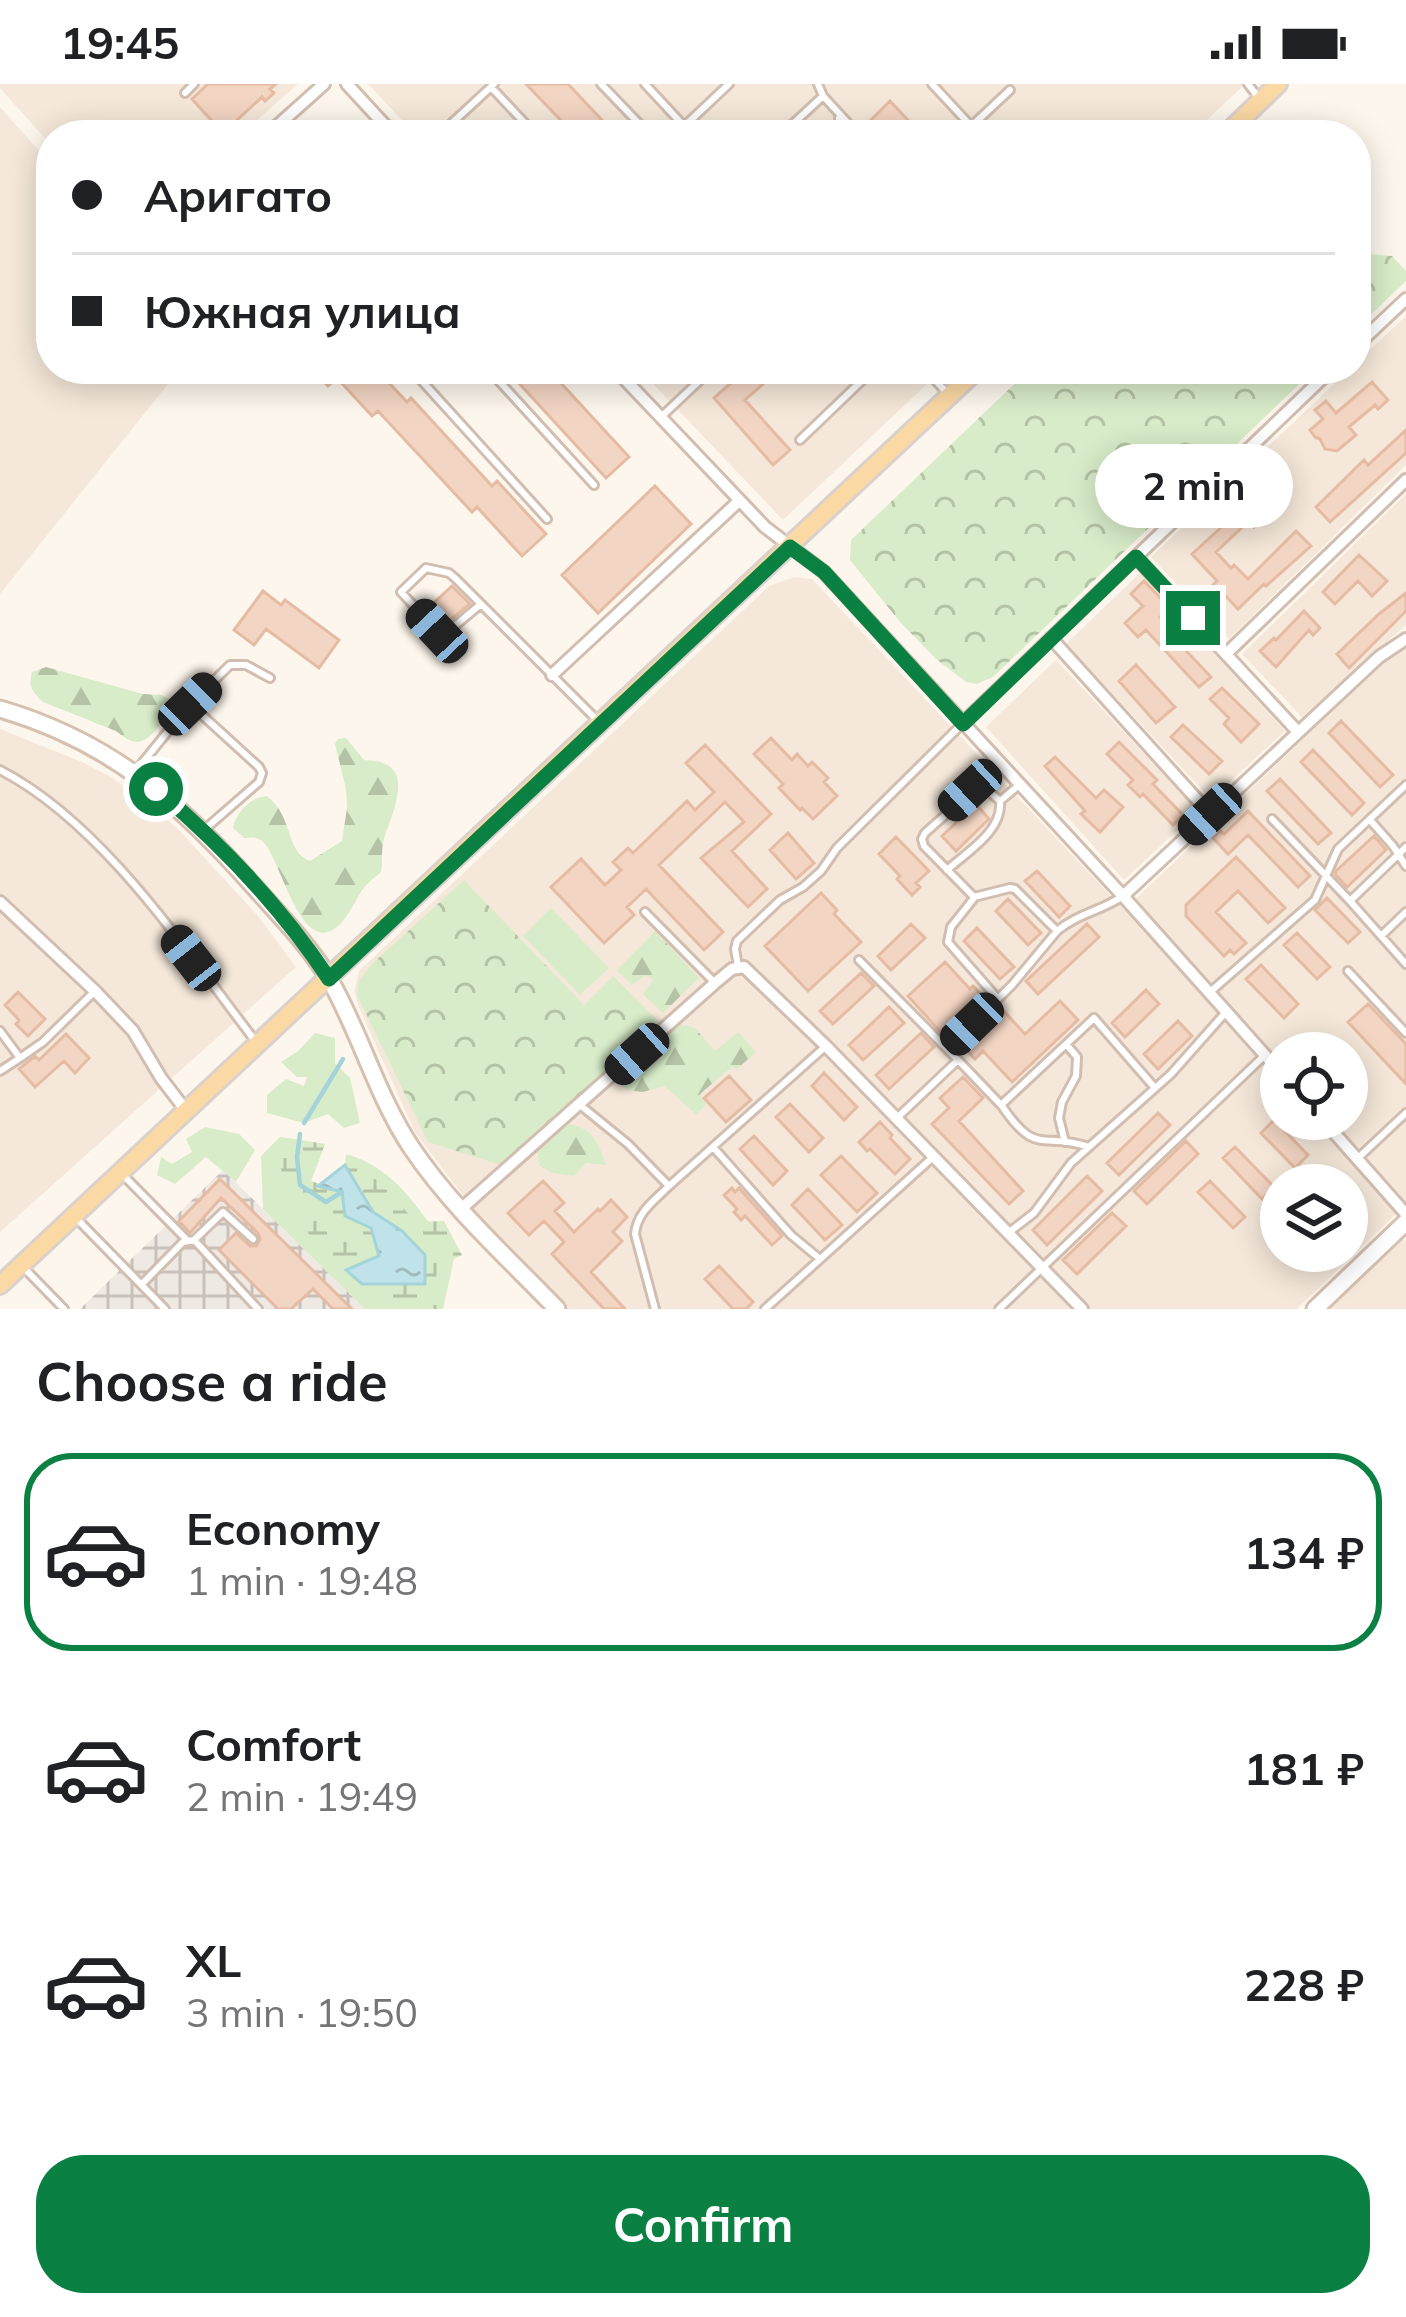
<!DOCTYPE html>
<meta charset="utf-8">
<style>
:root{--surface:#fff;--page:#f6f6f6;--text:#202124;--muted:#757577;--line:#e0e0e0;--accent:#0b8043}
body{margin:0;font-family:Mulish,sans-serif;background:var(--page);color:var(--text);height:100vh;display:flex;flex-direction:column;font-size:45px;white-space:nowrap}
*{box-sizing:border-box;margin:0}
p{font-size:39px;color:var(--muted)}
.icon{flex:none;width:66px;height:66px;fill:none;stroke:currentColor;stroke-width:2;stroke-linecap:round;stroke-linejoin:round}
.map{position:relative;height:1225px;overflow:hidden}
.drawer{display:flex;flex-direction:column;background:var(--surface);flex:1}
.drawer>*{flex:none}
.hud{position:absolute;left:36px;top:36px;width:1335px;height:264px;border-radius:48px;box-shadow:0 6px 30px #0003;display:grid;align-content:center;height:264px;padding:0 36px;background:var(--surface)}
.fabs{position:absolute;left:1260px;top:948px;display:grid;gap:24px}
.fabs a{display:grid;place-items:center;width:108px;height:108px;border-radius:50%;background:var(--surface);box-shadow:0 6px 30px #0003;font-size:60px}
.end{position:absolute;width:54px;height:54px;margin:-27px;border:15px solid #0b8043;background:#fff;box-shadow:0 0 0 6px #fff}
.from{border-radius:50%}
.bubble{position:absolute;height:84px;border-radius:42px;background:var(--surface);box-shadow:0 6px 30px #0003;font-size:39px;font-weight:700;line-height:84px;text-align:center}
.car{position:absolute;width:36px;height:72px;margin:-36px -18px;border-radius:15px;box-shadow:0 0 9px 3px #0007;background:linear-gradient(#222 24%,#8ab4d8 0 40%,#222 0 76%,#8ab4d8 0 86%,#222 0)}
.hud b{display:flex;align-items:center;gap:42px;height:114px;font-size:45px}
.hud b+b{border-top:3px solid var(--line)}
.hud i{width:30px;height:30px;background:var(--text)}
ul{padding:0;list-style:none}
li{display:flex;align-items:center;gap:36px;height:198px;margin:0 24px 18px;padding:0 12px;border:6px solid transparent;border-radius:48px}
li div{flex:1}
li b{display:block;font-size:45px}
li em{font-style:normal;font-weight:700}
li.current{border-color:var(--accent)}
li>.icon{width:108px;height:108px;stroke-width:1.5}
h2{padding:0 36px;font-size:54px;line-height:144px}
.cta{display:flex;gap:24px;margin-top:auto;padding:24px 36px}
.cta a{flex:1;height:138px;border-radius:48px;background:var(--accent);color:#fff;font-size:48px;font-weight:700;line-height:138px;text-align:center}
.status{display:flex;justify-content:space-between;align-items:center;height:84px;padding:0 60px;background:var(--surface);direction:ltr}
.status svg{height:33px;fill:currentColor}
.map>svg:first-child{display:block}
.residential{fill:#f5e8da;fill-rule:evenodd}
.industrial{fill:url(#industrial-grid)}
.green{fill:#d8ecc9}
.forest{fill:url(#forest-firs)}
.wetland{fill:url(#wetland-marsh)}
.park{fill:url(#park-crowns)}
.water{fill:url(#water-ripples);stroke:#a5d3da;stroke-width:3}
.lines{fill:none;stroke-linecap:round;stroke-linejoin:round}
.stream{stroke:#a5d3da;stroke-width:4.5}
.building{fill:#f3d5c3;stroke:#e6bba3;stroke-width:3}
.lane-casing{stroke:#d1beb0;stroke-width:12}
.street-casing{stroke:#d1beb0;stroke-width:16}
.secondary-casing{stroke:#d6c0b0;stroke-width:21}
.primary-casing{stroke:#dad1cd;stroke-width:22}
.lane{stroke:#fff;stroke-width:6}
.street{stroke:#fff;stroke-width:10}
.secondary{stroke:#fff;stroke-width:15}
.primary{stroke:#fbd9a5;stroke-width:16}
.route{stroke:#0b8043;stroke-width:15}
</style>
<div class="status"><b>19:45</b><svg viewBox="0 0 49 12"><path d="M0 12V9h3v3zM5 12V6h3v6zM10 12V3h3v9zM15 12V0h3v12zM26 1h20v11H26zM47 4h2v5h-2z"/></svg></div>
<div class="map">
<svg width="1406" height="1225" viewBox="0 0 1406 1225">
<defs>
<pattern id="industrial-grid" width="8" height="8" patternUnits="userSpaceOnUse" patternTransform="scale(3)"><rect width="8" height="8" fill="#efe9e4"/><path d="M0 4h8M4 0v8" fill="none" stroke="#c7c0bb"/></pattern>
<pattern id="forest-firs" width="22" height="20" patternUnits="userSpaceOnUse" patternTransform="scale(3)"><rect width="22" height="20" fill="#d8ecc9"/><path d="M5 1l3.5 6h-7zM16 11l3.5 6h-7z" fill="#b4c2a5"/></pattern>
<pattern id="wetland-marsh" width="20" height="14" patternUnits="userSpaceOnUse" patternTransform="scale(3)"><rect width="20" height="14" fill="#d8ecc9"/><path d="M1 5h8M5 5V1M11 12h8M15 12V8" fill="none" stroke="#b4c2a5"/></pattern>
<pattern id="park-crowns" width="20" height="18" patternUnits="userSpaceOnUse" patternTransform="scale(3)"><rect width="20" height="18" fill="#d8ecc9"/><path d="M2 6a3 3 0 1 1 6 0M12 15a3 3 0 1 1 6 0" fill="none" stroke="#b4c2a5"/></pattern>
<pattern id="water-ripples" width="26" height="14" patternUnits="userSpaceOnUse" patternTransform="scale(3)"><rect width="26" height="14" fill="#bfe3e8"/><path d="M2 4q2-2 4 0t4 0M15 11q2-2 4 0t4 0" fill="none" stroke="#a0bbbe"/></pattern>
</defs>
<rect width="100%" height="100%" fill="#fdf6ec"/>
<path class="residential" d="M0,0h298l-58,51h-189v10l-51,-57z
M368,0h877l-54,51h-775z
M0,23l51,57v205h129l-180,225z
M1406,232v149l-177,174 -78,-82 199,-188h6v-6z
M639,285h304l-160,151z
M1406,410v131l-104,92 -60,-63z
M1140,489l145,158 -74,68 -145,-155z
M794,493l18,2 312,331 273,-260 9,-2v556l-109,105h-729l-84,-86 -69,-91 -55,-122 -6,-18 5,-21 410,-385zM1281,969h66v66h-66zM1281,1101h66v66h-66z
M1056,576l142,151 -74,69 -138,-153z
M0,645l82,33 31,16 35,26 30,25 80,87 38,51 -296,265z
M1403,1155l3,3v67h-78z"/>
<path class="industrial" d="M223,1086l142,139h-285z"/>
<path class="green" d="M551,824l58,60 -29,27 -57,-59z
M315,949l20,5v25l15,15 10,45 -16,5 -16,-14 -24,9 -37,-10v-18l19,-16 18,7 3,-9h-10l-16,-15 17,-11z
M205,1043l34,7 16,16 -19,32 -30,-25 -31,27 -18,-9 4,-18 11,7 20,-12 -6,-13z
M280,1053l45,7 -14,37 62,31 -28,-47 1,-11c52,14 78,63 108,105l-11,50h-78l-102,-100 -2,-53z"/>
<path class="forest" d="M46,583l97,27 18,1 10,5c-3,14 -18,42 -35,42 -7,-1 -15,-7 -20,-11l-73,-29c-11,-10 -15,-16 -11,-30z
M346,654l18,22c6,1 13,0 19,3 32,11 4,61 0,80 -2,10 0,20 -2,29 -7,6 -15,12 -20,20 -8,12 -15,30 -28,38 -35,20 -53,-75 -71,-89 -7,-5 -10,-3 -18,-3l-11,-10c3,-16 18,-31 34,-32 27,21 18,56 43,65l32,-20 5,-33 -1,-19 -11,-45 3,-5z
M655,847l44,47 -36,35 -20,-19 10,-14 -7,-5 -14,10 -15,-15z
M679,940l16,4 20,23 23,-19 18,20 -19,17 -5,-2 -32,27 6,11 -10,9 -32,-28 -21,6 -17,-2 -8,-11z
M569,1040c26,6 28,17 37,41l-20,-2 -12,13 -22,-3 -12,-7 -3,-14z"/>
<path class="wetland" d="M280,1053l45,7 -14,37 31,11 29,36 8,28 -32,14 15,14h62l-22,-53 -29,-19 -28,-47 8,-3 26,20 37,40 28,-1 18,34 -8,4 -14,-3 -7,38 10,15h-62l-68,-65 -36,-84z"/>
<path class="park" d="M1356,169l36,3 14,15v10l-50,48z
M1030,285h285l-322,308 -16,7 -11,-2 -30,-23 -36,-37 -50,-62 1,-20z
M464,796l120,125 29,-29 47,47 -159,142 -73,-23 -71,-147 2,-15 14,-17z"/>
<path class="water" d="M345,1081l28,47 29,19 23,24v29h-63l-16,-14 33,-14 -8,-28 -26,-12 -3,-24 -24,-6z"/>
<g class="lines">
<path class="stream" d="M304,1039l39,-64
M300,1050l-3,23 3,28 26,17 16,-10"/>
</g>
<path class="building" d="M208,0h68l-6,5 4,4 -9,8 -3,-4 -39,36 -31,-34z
M526,0h42l48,51h-41z
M890,17l32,34h-43l-11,-12z
M312,285h64l31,33 4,-4 81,88 5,-5 49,53 -24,22 -45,-49 -5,5 -94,-101 -6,5 -35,-38 -9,8z
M506,285h42l81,88 -23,21z
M747,285h33l-35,31 45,50 -17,15 -59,-67z
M1372,298l16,18 -10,9 -3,-4 -26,22 7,8 -19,16 -12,-2 -5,-10 -5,-2 -5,-7 13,-11 -8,-9 11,-9 10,12z
M1406,346v23l-76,69 -14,-15 48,-47 4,5z
M655,402l36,38 -93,89 -36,-38z
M1254,415l12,12 -3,3 3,2 -12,11 -5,-6 -33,31 15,16 3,-3 14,14 48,-48 15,15 -45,40 -2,-2 -26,25 -16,-17 -15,14 -8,-8 18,-17 -25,-27 35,-32 -11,-10 8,-7 11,12z
M1359,471l28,26 -15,15 -14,-15 -23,23 -12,-12z
M1144,497l26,27 -10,9 18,19 -3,3 36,38 -12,10 -53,-57 -8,7 -13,-14 18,-17 -12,-12z
M452,502l18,18 -27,22 -16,-17z
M263,507l18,14 4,-5 54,40 -20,28 -53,-39 -12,16 -20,-15z
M1406,509v18l-57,57 -12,-14 42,-40z
M1304,527l16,17 -7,7 -4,-5 -33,37 -16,-16 14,-13 2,2z
M1136,581l39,42 -19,16 -37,-42z
M1222,604l37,36 -18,18 -17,-18 5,-6 -19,-19z
M1341,637l52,54 -13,12 -51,-54z
M1183,641l39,36 -13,13 -38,-37z
M771,654l21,22 5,-6 11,12 4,-4 16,16 -4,4 13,14 -24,23 -11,-11 -2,2 -21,-22 4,-4 -29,-30z
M1119,658l38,38 -4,4 30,31 -10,10 -30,-31 -3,3 -12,-12 5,-5 -26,-26z
M705,661l66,69 -39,37 35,38 -19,18 -47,-49 43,-36 -19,-20 -66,63 64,67 -19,18 -58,-61 -19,18 7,8 -30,28 -53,-56 30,-28 24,26 16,-15 -8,-8 15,-14 5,5 54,-52 8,9 19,-18 -28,-29z
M1313,666l51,53 -12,12 -51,-53z
M1055,673l41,41 8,-8 19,17 -23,25 -19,-18 4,-3 -40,-45z
M1280,695l51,54 -13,11 -51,-53z
M976,720l13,15 -33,32 -14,-15z
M1248,727l62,65 -12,11 -50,-52 -20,19 -15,-16 7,-7 4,3z
M788,749l26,30 -18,16 -26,-29z
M1374,752l12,14 -39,37 -12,-13 1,-3z
M896,753l33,34 -13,12 4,4 -8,8 -15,-16 3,-3 -21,-22z
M1236,773l49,51 -17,15 -30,-32 -22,21 30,31 -12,11 -4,-4 -6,6 -38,-40v-11z
M1037,787l33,35 -11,11 -34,-36z
M821,809l16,17 -3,4 27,28 -53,49 -43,-45z
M1327,814l33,34 -12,11 -33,-33z
M1008,815l33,34 -13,12 -32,-34z
M911,840l14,14 -34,32 -13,-14z
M1087,840l12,13 -61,57 -12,-13z
M977,844l37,39 -14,12 -36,-38z
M1297,849l33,34 -13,12 -33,-34z
M945,878l25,27 3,-3 13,14 -34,34 -7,3 -37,-41z
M1261,881l37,39 -14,14 -38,-39z
M861,889l13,13 -41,38 -13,-13z
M1146,906l13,14 -34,33 -13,-14z
M18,908l27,27 -17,17 -12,-12 3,-4 -14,-15z
M1060,917l18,19 -66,62 -29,-31 -8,8 -13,-14 39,-37 24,26z
M1368,920l38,40v40l-58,-62z
M889,923l15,16 -41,37 -14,-15z
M1178,937l14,15 -34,33 -14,-15z
M921,949l13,14 -45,42 -13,-14z
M66,950l23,24 -14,15 -11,-12 -29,26 -16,-18 16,-13 4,4z
M824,989l33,34 -13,13 -32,-34z
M729,992l22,24 -25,22 -22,-24z
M963,993l20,21 -24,23 64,70 -14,13 -77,-80 17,-16 -9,-10z
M790,1020l33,34 -14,14 -33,-35z
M1158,1029l12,12 -51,50 -12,-12z
M1274,1036l34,35 -13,13 -34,-35z
M880,1038l12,13 -2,3 20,21 -15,15 -25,-25 -3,2 -8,-9z
M754,1052l33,35 -14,14 -33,-36z
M1186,1057l12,13 -51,50 -13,-13z
M1235,1063l39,40 -12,12 -39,-41z
M841,1072l36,37 -20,19 -36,-37z
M1087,1092l15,15 -55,54 -14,-15z
M220,1095l132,130h-19l-20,-20 -22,20h-13l-59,-59 17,-17 14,13h6l4,-7 -2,-6 -37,-35 -31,35 -11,-12z
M543,1097l21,22 -9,8 19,21 24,-23 2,2 11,-11 16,17 -14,15 9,9 -31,31 34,37h-21l-52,-55 12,-12 -20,-21 -15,14 -21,-22z
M1210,1097l35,36 -12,11 -35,-36z
M732,1104l3,4 4,-4 43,48 -10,9 -27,-29 -4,4 -7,-8 3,-3 -13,-14z
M808,1105l34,36 -17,15 -33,-35z
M1112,1129l14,13 -49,48 -14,-14z
M719,1182l34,36 -7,7h-13l-28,-30z"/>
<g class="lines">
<g class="lane-casing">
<path id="lane" d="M601,0l49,51
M645,0l39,42
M818,0l5,12 36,39
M932,0l39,42
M1248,0l11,14
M491,3l45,48
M185,9l9,-9
M839,34l1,17
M439,51l55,-51
M675,51l54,-51
M781,51l42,-39
M962,51l48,-45
M411,285l136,150
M488,285l106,116
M925,285l22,24
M661,333l51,-48
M800,356l74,-71
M481,520l-37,31 -7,-4 -36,-39 25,-24 23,5 6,5 144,144
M190,620l40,-39h16l24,13
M0,686c103,53 186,181 256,272
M135,688l55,-68 69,63 3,6 -3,9 -54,47
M1000,717l-15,-13 -7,-2 -53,47 -3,6 2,7 50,51 36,-9 5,1 42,42c20,-17 44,-20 66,-35
M1272,735l78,82
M1370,736l23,26 13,20
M1406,763l-56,54 56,63
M947,786c20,-18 56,-39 53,-69l19,-16
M974,814l-23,29 -3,15 50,57
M645,828l70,71
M1381,852l25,-24
M859,876l99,100 -61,58
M738,882l-3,-17 2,-8 43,-41 23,-13 18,-16 16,-23 126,-125
M1348,887l58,62
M1209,909l106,-93 23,-51 68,-64
M0,947l20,27 23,-16 52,-51
M947,965l65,-64 45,-54
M958,976l43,45 93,-87 61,70
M0,987l20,-13
M580,1021l48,39 41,42c-15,15 -32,26 -34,48l20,75
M1002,1022c35,52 40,25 87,41
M1065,1058l-6,-24 3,-16 14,-26 1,-19 -11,-13
M713,1063l78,88 29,24
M1357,1075l49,-46
M123,1091l65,66
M669,1102l157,-140
M76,1134l89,91
M1008,1149l26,-20 37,-50 100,-89 55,-62
M195,1157l63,68
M24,1184l40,41
M142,1200l41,-42 11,-2 29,-28 30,27
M765,1225l168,-152
M999,1225l266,-254"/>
</g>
<g class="street-casing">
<path id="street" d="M347,0l47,51
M267,51l57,-51
M1356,262l50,-47
M615,285l150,158 59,45 299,324 158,177
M1136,473l162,175
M1051,554l159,176
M1226,570l180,-174
M552,591l187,-174
M963,639l369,-354
M1123,812l256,-239 27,-18
M0,818l95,89 38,40 28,47 26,34
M1322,1035l84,95
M461,1125l254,-226 17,-14 12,-2 82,79 256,263"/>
</g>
<g class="secondary-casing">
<path id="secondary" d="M0,625c113,33 181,95 257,181 26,29 54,58 74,92 30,53 46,114 80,165 40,60 96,110 146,162
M1315,1225l91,-87"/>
</g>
<g class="primary-casing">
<path id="primary" d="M1225,51l53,-51
M0,1201l978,-916"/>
</g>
<use href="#lane" class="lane"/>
<use href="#street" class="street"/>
<use href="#secondary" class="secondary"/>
<use href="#primary" class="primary"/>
</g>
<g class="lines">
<path class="route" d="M156,705c64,54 126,119 173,190l461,-432 34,25 139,152 173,-167 57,61"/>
</g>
</svg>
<div class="fabs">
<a><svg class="icon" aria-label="locate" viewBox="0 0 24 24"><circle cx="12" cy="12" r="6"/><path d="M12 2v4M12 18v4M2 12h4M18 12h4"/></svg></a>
<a><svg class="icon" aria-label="layers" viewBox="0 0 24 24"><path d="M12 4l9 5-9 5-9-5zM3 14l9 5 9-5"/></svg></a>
</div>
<i class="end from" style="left:156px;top:705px"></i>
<i class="end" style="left:1193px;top:534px"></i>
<div class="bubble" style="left:1095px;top:360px;width:198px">2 min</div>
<i class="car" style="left:437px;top:547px;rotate:317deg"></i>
<i class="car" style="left:190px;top:620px;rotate:46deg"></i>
<i class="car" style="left:970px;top:706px;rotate:227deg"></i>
<i class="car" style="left:1210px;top:730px;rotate:227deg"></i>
<i class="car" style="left:191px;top:874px;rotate:322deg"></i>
<i class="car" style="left:972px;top:940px;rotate:226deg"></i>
<i class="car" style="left:637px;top:970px;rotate:228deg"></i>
<div class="hud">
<b><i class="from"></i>Аригато</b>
<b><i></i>Южная улица</b>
</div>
</div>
<section class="drawer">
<h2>Choose a ride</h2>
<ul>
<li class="current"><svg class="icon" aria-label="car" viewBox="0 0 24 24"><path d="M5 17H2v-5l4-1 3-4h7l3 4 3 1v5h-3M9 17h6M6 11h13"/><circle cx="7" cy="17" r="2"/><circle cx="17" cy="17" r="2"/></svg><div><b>Economy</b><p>1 min · 19:48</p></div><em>134 ₽</em></li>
<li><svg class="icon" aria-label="car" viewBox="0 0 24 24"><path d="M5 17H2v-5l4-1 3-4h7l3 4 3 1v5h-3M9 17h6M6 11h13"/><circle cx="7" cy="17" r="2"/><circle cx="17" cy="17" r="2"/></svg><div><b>Comfort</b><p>2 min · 19:49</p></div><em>181 ₽</em></li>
<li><svg class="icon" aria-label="car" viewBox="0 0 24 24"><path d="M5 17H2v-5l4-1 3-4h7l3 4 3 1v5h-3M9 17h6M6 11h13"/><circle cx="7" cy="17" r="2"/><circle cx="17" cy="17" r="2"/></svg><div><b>XL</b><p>3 min · 19:50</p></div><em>228 ₽</em></li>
</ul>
<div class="cta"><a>Confirm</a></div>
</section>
